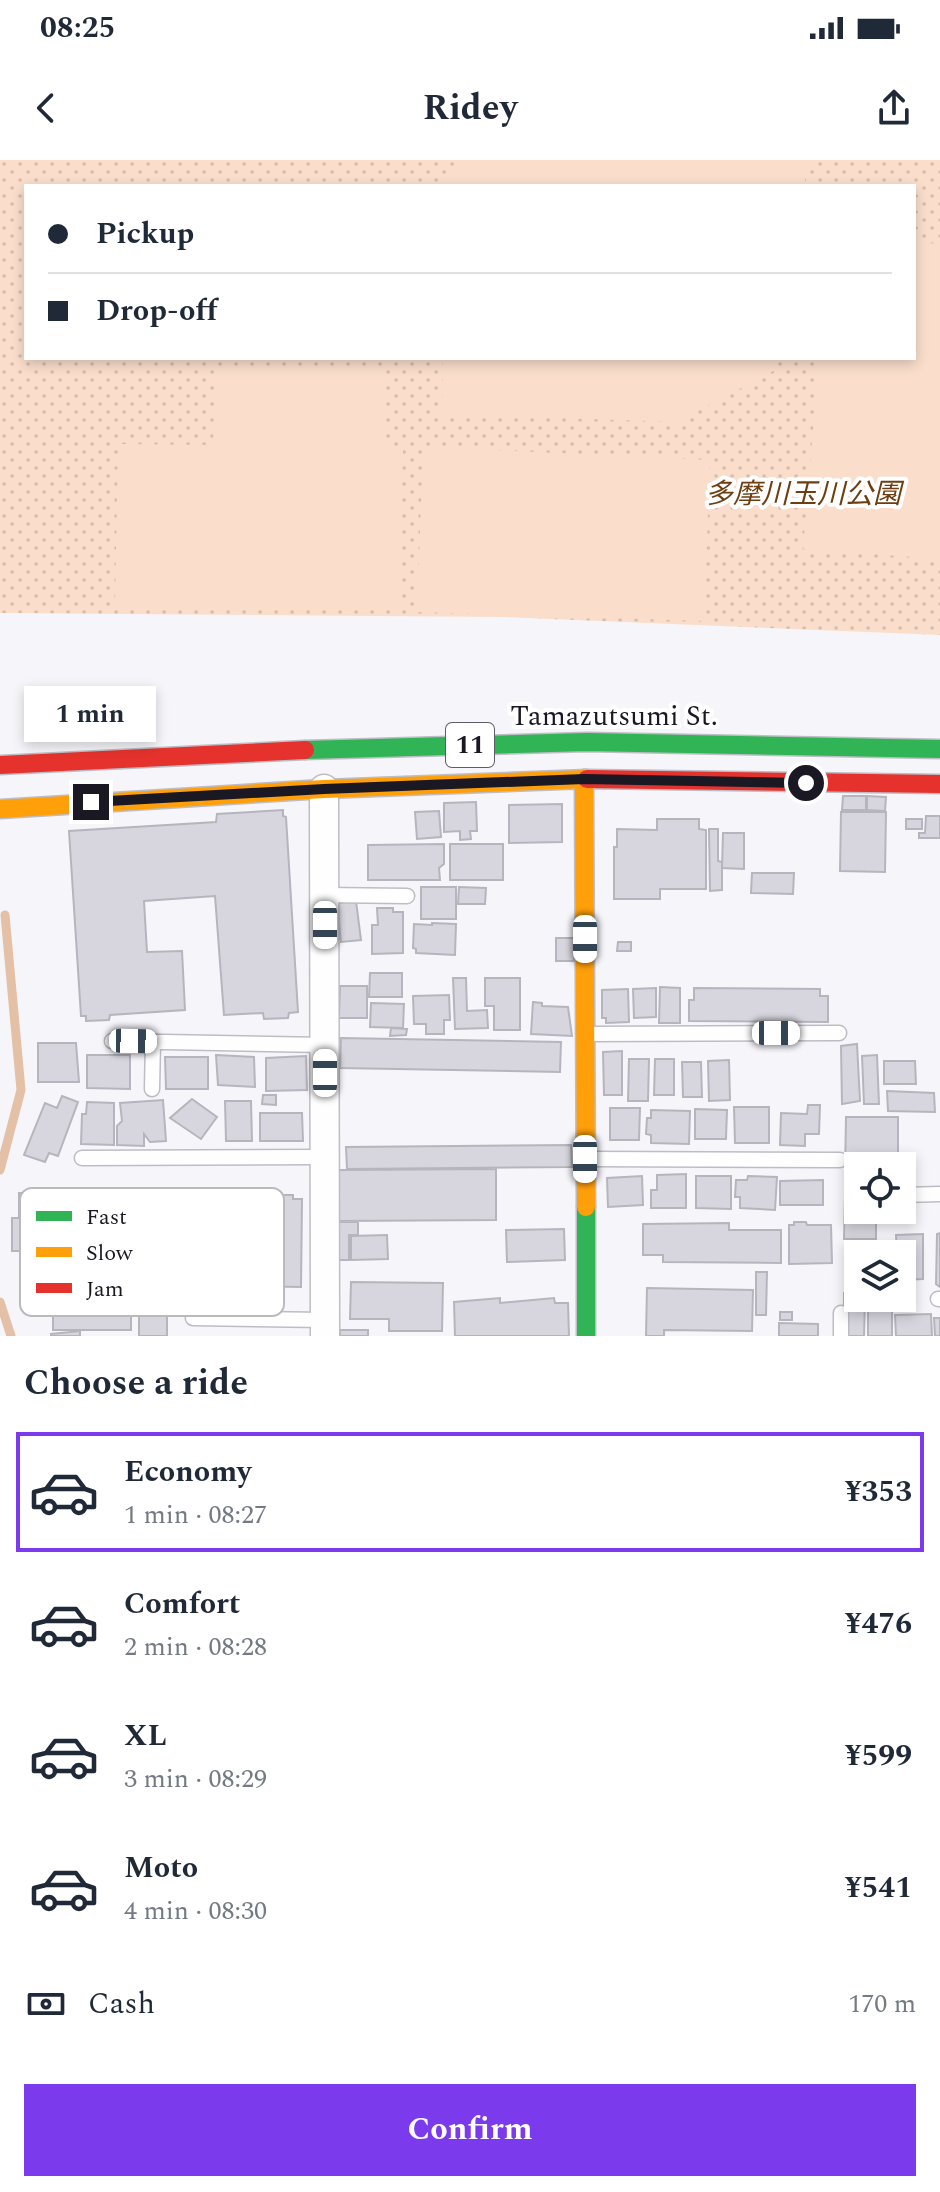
<!DOCTYPE html>
<meta charset="utf-8">
<style>
:root{--surface:#fff;--page:#f2f2f3;--text:#1f2937;--muted:#747a83;--line:#e0e1e3;--accent:#7c3aed}
body{margin:0;font-family:Spectral,"Noto Sans JP",serif;background:var(--page);color:var(--text);height:100vh;display:flex;flex-direction:column;font-size:30px;white-space:nowrap}
*{box-sizing:border-box;margin:0}
p{font-size:26px;color:var(--muted)}
.icon{flex:none;width:44px;height:44px;fill:none;stroke:currentColor;stroke-width:2;stroke-linecap:round;stroke-linejoin:round}
.map{position:relative;height:1176px;overflow:hidden}
.panel{display:flex;flex-direction:column;background:var(--surface);flex:1}
.panel>*{flex:none}
.guide{position:absolute;left:24px;top:24px;width:892px;height:176px;border-radius:0px;box-shadow:0 4px 12px #0003;display:grid;align-content:center;height:176px;padding:0 24px;background:var(--surface)}
.controls{position:absolute;left:844px;top:992px;display:grid;gap:16px}
.controls a{display:grid;place-items:center;width:72px;height:72px;border-radius:0px;background:var(--surface);box-shadow:0 4px 12px #0003;font-size:40px}
.end{position:absolute;width:36px;height:36px;margin:-18px;border:10px solid #191823;background:#fff;box-shadow:0 0 0 4px #fff}
.from{border-radius:50%}
.bubble{position:absolute;height:56px;border-radius:0px;background:var(--surface);box-shadow:0 4px 12px #0003;font-size:26px;font-weight:700;line-height:56px;text-align:center}
.car{position:absolute;width:24px;height:48px;margin:-24px -12px;border-radius:10px;box-shadow:0 0 6px 2px #0007;background:linear-gradient(#fff 24%,#345 0 40%,#fff 0 76%,#345 0 86%,#fff 0)}
.guide b{display:flex;align-items:center;gap:28px;height:76px;font-size:30px}
.guide b+b{border-top:2px solid var(--line)}
.guide i{width:20px;height:20px;background:var(--text)}
ul{padding:0;list-style:none}
li{display:flex;align-items:center;gap:24px;height:120px;margin:0 16px 12px;padding:0 8px;border:4px solid transparent;border-radius:0px}
li div{flex:1}
li b{display:block;font-size:30px}
li em{font-style:normal;font-weight:700}
li.current{border-color:var(--accent)}
li>.icon{width:72px;height:72px;stroke-width:1.5}
h2{padding:0 24px;font-size:36px;line-height:96px}
.pay{display:flex;align-items:center;gap:20px;height:88px;padding:0 24px;font-size:30px}
.pay p{margin-inline-start:auto}
.primary-button{display:flex;gap:16px;margin-top:auto;padding:16px 24px}
.primary-button a{flex:1;height:92px;border-radius:0px;background:var(--accent);color:#fff;font-size:32px;font-weight:700;line-height:92px;text-align:center}
.status{display:flex;justify-content:space-between;align-items:center;height:56px;padding:0 40px;background:var(--surface);direction:ltr}
.status svg{height:22px;fill:currentColor}
header{display:flex;justify-content:space-between;align-items:center;height:104px;padding:0 24px;background:var(--surface);font-size:36px;font-weight:700}
.map>svg:first-child{display:block}
.park{fill:url(#park-dots);fill-rule:evenodd}
.pitch{fill:#fadecb}
.lines{fill:none;stroke-linecap:round;stroke-linejoin:round}
.stream{stroke:#e4c0a6;stroke-width:9}
.building{fill:#d7d6de;stroke:#b6b5be;stroke-width:2}
.lane-casing{stroke:#bebdc5;stroke-width:17}
.street-casing{stroke:#bebdc5;stroke-width:31}
.fast-casing{stroke:#bebdc5;stroke-width:21}
.slow-casing{stroke:#bebdc5;stroke-width:21}
.jam-casing{stroke:#bebdc5;stroke-width:21}
.lane{stroke:#fefefe;stroke-width:14}
.street{stroke:#fefefe;stroke-width:28}
.fast{stroke:#30b455;stroke-width:18}
.slow{stroke:#ff9f0a;stroke-width:18}
.jam{stroke:#e5322d;stroke-width:18}
.route{stroke:#191823;stroke-width:10}
.labels{text-anchor:middle;dominant-baseline:central;stroke-width:8;stroke-linejoin:round;paint-order:stroke}
.shield{fill:#fff;stroke:#5e5d65;stroke-width:2}
.shield-label{font-size:26px;font-weight:bold;fill:#191823}
.park-label{font-size:28px;font-style:italic;fill:#6e3e11;stroke:#fff}
.street-label{font-size:28px;fill:#191823;stroke:#fff}
.key{fill:#fff;stroke:#bababd;stroke-width:2}
.key-label{font-size:22px;fill:#191823}
</style>
<div class="status"><b>08:25</b><svg viewBox="0 0 49 12"><path d="M0 12V9h3v3zM5 12V6h3v6zM10 12V3h3v9zM15 12V0h3v12zM26 1h20v11H26zM47 4h2v5h-2z"/></svg></div>
<header><svg class="icon" aria-label="back" viewBox="0 0 24 24"><path d="M15 5l-7 7 7 7"/></svg>Ridey<svg class="icon" aria-label="share" viewBox="0 0 24 24"><path d="M12 15V3M7 8l5-5 5 5M5 13v7h14v-7"/></svg></header>
<div class="map">
<svg width="940" height="1176" viewBox="0 0 940 1176">
<defs>
<pattern id="park-dots" width="8" height="8" patternUnits="userSpaceOnUse" patternTransform="scale(2)"><rect width="8" height="8" fill="#fadecb"/><path d="M2 2h.1M6 6h.1" fill="none" stroke="#d6beae" stroke-width="1.8" stroke-linecap="round"/></pattern>
</defs>
<rect width="100%" height="100%" fill="#f6f5fa"/>
<path class="park" d="M0,0h940v475l-438,-18 -502,-4zM26,26h888v172h-888z"/>
<path class="pitch" d="M462,0h346l-4,26h-358v-9z
M914,82l26,2v315l-137,-10 16,-191h95z
M443,198h336l-2,11 -100,53 -235,-8z
M215,208l170,2 -2,78 20,1 -4,161 -284,-4 3,-162 95,1z
M423,287l287,13 -6,161 -287,-9z"/>
<g class="lines">
<path class="stream" d="M0,1010l21,-80 -16,-175
M0,1142l11,34"/>
</g>
<path class="building" d="M843,636h23v14h-24z
M867,636l19,1 -1,14 -18,-1z
M476,642l1,29h-7l1,8 -11,1v-9l-16,1v-29z
M562,644v38l-53,1v-38z
M283,650v6l3,1 12,195 -9,1 -1,5 -24,1 -1,-6 -39,2 -9,-119 -71,5 3,51 35,-1 3,59 -75,5 -1,5 -23,1v-5h-5l-12,-185 147,-9 1,-8z
M439,651l2,26 -24,2 -2,-27z
M841,652h45l-1,60 -45,-1z
M926,656h14v22h-21v-5h6z
M657,659h42v10l7,1v59h-46v10h-46v-52h3v-18l40,1z
M906,659h16v10h-16z
M709,669h9v32l4,1v28l-12,1z
M723,673h21v36l-22,-1z
M444,684v20l-5,4 1,12h-72v-35z
M450,684h53v36h-53z
M752,713h42l-1,21 -42,-1z
M421,727h35v32h-35z
M459,727l27,1 -1,16h-27z
M356,741l5,39 -20,2 -4,-39z
M377,748h16v4h10v41l-31,1v-29h6z
M432,763l24,1 -1,31 -39,-2v-4l-3,-1 1,-24 18,1z
M556,778h18v23h-18z
M618,782h13v9h-14z
M370,813h32v24h-33z
M453,818h13l1,33 20,-1 1,18 -33,1z
M485,818h35v52h-26v-24h-9z
M340,826h27v32h-28z
M660,827l20,1v35h-21z
M656,828v29l-22,1 -1,-29z
M694,828l126,1v7h8v26l-139,-1v-21h5z
M628,829l1,33 -23,1v-5h-4v-28z
M449,835l1,25h-6v14h-18v-10h-12l-1,-28z
M533,842l9,1v3l26,1 4,29 -41,-2z
M371,843l33,1 -1,24 -33,-1z
M391,868l16,1 -1,6 -16,1z
M341,878l220,4 -1,30 -220,-4z
M38,883h38l3,39h-41z
M857,884l3,57 -18,3 -1,-58z
M622,891v44h-18l-1,-43z
M87,895h43v34l-43,-1z
M216,895l38,2 1,30 -37,-2z
M877,895l2,49h-15l-2,-48z
M306,896l1,34 -41,1v-33z
M165,897h43v32h-42z
M629,899h20l-1,42h-20z
M655,899h19v36h-20z
M729,900l1,40 -21,1 -1,-40z
M884,901h31l1,23h-32z
M682,902h19l1,35h-19z
M887,931l47,2 1,19 -47,-1z
M263,935h13v10l-14,-1z
M62,936l16,6 -20,54 -9,-3 -4,9 -21,-7 21,-52 12,5z
M192,939l25,18 -16,22 -31,-21z
M163,940l3,41 -16,1 -6,-8v12l-27,-1v-19l5,-5 -2,-18z
M225,941h26l1,40h-26z
M87,942l27,1v42l-33,-1 1,-30h4z
M808,945h12l-1,29h-14v12l-25,-1 1,-32 26,1z
M734,947h35v36h-34z
M610,948h30l-1,32h-29z
M695,949l32,1 -1,29h-31z
M651,950l39,1 -1,33 -38,-1v-8l-5,-1 1,-16h4z
M260,953h42l1,28h-43z
M846,957h52v41h4v8h-44v8h-13z
M571,985l1,22 -225,2 -1,-22z
M496,1009v51l-157,1v-51z
M686,1014v34h-35v-18h6v-15z
M642,1016l1,29 -35,2 -1,-29z
M696,1016h35v33l-35,-1z
M748,1016l29,1 -2,33 -35,-2v-11h-5l1,-17h11z
M823,1020v25h-43v-24z
M19,1033l274,2v4h9l-1,88 -62,-1 1,-31h-25v16h-13v-17h-114v16h-11v13h-51v-32h-14v-33h7z
M845,1036h13v14h18v29h-32z
M338,1062h20v13h-9v25h-11z
M794,1062h12l1,3h24l1,38 -43,1v-39h5z
M729,1063v7h52v33l-118,-1v-7h-20v-31z
M564,1069l1,31 -58,2 -1,-32z
M940,1073v54l-4,-3 1,-50z
M923,1074v45l-21,1v-26h-5l-1,-19z
M387,1075l1,24 -37,1v-24z
M854,1088h37v6h-33v35h-3v-7h-7v-19h6z
M756,1112h11l-1,43h-10z
M351,1122l92,1 -1,48h-53v-12h-39z
M647,1128l106,2 -1,41 -88,-1v6h-18z
M844,1133h14v5h7l-1,38h-20z
M500,1138v5l54,-5 1,5h13l1,33h-114l-1,-34z
M868,1139h24v37h-24z
M780,1152h12v8h-12z
M53,1153h78v17h-78z
M167,1153v23h-28v-22z
M931,1154l1,22h-36l-1,-21z
M934,1158h6v18h-5z
M779,1163l39,1v12h-39z
M340,1170h28v6h-28z
M80,1171v5h-29v-2z"/>
<g class="lines">
<g class="lane-casing">
<path id="lane" d="M325,735l82,1
M589,874l250,-1
M112,881l213,4
M152,929l1,-48
M82,998l243,-1
M590,999l250,1
M902,1035l38,-1
M938,1139h2
M193,1158l132,2
M841,1176v-23"/>
</g>
<g class="street-casing">
<path id="street" d="M324,629l1,547"/>
</g>
<g class="fast-casing">
<path id="fast" d="M305,590l282,-8 353,7
M586,1047v129"/>
</g>
<g class="slow-casing">
<path id="slow" d="M584,619l2,428
M0,649l324,-20 263,-10"/>
</g>
<g class="jam-casing">
<path id="jam" d="M0,605l305,-15
M587,619l353,5"/>
</g>
<use href="#lane" class="lane"/>
<use href="#street" class="street"/>
<use href="#fast" class="fast"/>
<use href="#slow" class="slow"/>
<use href="#jam" class="jam"/>
</g>
<g class="lines">
<path class="route" d="M91,642l233,-13 260,-10 222,4"/>
</g>
<g class="labels">
<rect class="shield" x="446" y="563" width="48" height="44" rx="6"/>
<g class="shield-label">
<text x="470" y="585">11</text>
</g>
<g class="park-label">
<text x="803" y="334">多摩川玉川公園</text>
</g>
<g class="street-label">
<text x="614" y="556">Tamazutsumi St.</text>
</g>
</g>
<rect x="20" y="1028" width="264" height="128" rx="12" class="key"/>
<rect x="36" y="1051" width="36" height="10" fill="#30b455"/>
<rect x="36" y="1087" width="36" height="10" fill="#ff9f0a"/>
<rect x="36" y="1123" width="36" height="10" fill="#e5322d"/>
<g class="key-label">
<text x="86" y="1064">Fast</text>
<text x="86" y="1100">Slow</text>
<text x="86" y="1136">Jam</text>
</g>
</svg>
<div class="controls">
<a><svg class="icon" aria-label="locate" viewBox="0 0 24 24"><circle cx="12" cy="12" r="6"/><path d="M12 2v4M12 18v4M2 12h4M18 12h4"/></svg></a>
<a><svg class="icon" aria-label="layers" viewBox="0 0 24 24"><path d="M12 4l9 5-9 5-9-5zM3 14l9 5 9-5"/></svg></a>
</div>
<i class="end from" style="left:806px;top:623px"></i>
<i class="end" style="left:91px;top:642px"></i>
<div class="bubble" style="left:24px;top:526px;width:132px">1 min</div>
<i class="car" style="left:325px;top:765px;rotate:180deg"></i>
<i class="car" style="left:585px;top:779px;rotate:180deg"></i>
<i class="car" style="left:776px;top:873px;rotate:90deg"></i>
<i class="car" style="left:133px;top:881px;rotate:91deg"></i>
<i class="car" style="left:325px;top:913px;rotate:0deg"></i>
<i class="car" style="left:585px;top:999px;rotate:180deg"></i>
<div class="guide">
<b><i class="from"></i>Pickup</b>
<b><i></i>Drop-off</b>
</div>
</div>
<section class="panel">
<h2>Choose a ride</h2>
<ul>
<li class="current"><svg class="icon" aria-label="car" viewBox="0 0 24 24"><path d="M5 17H2v-5l4-1 3-4h7l3 4 3 1v5h-3M9 17h6M6 11h13"/><circle cx="7" cy="17" r="2"/><circle cx="17" cy="17" r="2"/></svg><div><b>Economy</b><p>1 min · 08:27</p></div><em>¥353</em></li>
<li><svg class="icon" aria-label="car" viewBox="0 0 24 24"><path d="M5 17H2v-5l4-1 3-4h7l3 4 3 1v5h-3M9 17h6M6 11h13"/><circle cx="7" cy="17" r="2"/><circle cx="17" cy="17" r="2"/></svg><div><b>Comfort</b><p>2 min · 08:28</p></div><em>¥476</em></li>
<li><svg class="icon" aria-label="car" viewBox="0 0 24 24"><path d="M5 17H2v-5l4-1 3-4h7l3 4 3 1v5h-3M9 17h6M6 11h13"/><circle cx="7" cy="17" r="2"/><circle cx="17" cy="17" r="2"/></svg><div><b>XL</b><p>3 min · 08:29</p></div><em>¥599</em></li>
<li><svg class="icon" aria-label="car" viewBox="0 0 24 24"><path d="M5 17H2v-5l4-1 3-4h7l3 4 3 1v5h-3M9 17h6M6 11h13"/><circle cx="7" cy="17" r="2"/><circle cx="17" cy="17" r="2"/></svg><div><b>Moto</b><p>4 min · 08:30</p></div><em>¥541</em></li>
</ul>
<div class="pay"><svg class="icon" aria-label="cash" viewBox="0 0 24 24"><path d="M3 7h18v10H3z"/><circle cx="12" cy="12" r="2"/></svg>Cash<p>170 m</p></div>
<div class="primary-button"><a>Confirm</a></div>
</section>
